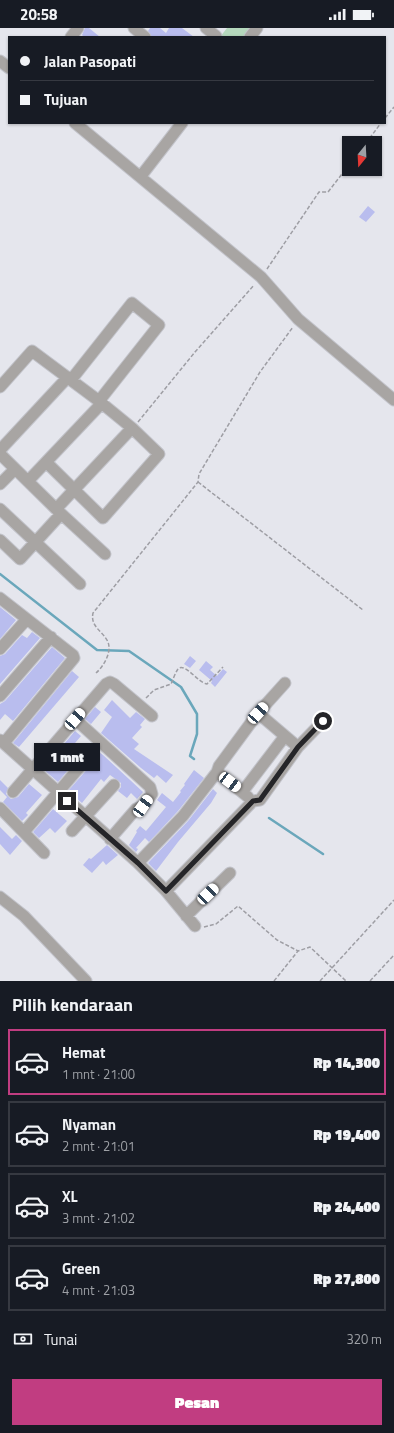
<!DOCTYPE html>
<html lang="id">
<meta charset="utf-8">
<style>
:root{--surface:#171b24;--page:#242831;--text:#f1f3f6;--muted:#9ea1a6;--line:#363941;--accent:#c13d81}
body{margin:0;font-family:"Titillium Web",sans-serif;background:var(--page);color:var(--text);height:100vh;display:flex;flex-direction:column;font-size:15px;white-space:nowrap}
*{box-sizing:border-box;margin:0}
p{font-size:13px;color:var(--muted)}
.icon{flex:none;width:22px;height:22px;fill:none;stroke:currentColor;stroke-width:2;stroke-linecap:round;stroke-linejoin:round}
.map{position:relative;height:953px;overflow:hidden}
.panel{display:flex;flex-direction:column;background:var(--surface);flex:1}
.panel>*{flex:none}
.banner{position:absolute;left:8px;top:8px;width:378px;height:88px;border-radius:0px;box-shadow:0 1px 3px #0004;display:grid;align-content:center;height:88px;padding:0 12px;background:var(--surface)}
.needle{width:26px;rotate:198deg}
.controls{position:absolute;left:342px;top:108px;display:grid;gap:8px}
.controls a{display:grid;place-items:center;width:40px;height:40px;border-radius:0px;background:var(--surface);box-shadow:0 1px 3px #0004;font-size:20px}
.end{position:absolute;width:18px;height:18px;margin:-9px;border:5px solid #252528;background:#fff;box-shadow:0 0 0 2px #fff}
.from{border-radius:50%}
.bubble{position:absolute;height:28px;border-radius:0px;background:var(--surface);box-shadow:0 1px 3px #0004;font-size:13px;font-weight:800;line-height:28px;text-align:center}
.car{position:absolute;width:12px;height:24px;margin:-12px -6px;border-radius:5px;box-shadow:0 0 3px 1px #0007;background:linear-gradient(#fff 24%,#345 0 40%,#fff 0 76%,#345 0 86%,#fff 0)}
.banner b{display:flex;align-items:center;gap:14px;height:38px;font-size:15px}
.banner b+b{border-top:1px solid var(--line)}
.banner i{width:10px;height:10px;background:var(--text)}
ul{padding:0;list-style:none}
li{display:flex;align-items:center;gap:12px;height:66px;margin:0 8px 6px;padding:0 4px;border:2px solid var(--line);border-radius:0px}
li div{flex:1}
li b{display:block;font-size:15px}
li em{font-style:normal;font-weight:800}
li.current{border-color:var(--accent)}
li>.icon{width:36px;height:36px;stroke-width:1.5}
h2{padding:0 12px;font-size:18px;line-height:48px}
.pay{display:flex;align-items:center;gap:10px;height:44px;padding:0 12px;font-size:15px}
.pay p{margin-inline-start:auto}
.primary-button{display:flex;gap:8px;margin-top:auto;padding:8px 12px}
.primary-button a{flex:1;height:46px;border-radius:0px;background:var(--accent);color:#fff;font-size:16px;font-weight:800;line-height:46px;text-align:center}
.status{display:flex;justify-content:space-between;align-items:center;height:28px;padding:0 20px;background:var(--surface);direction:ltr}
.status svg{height:11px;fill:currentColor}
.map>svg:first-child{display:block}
.green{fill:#b5d8bd}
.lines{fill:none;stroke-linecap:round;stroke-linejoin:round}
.stream{stroke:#6aa7bb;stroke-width:2.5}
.building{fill:#b9bdee}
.minor-casing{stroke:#c2c3ca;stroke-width:13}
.path{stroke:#9e9ea4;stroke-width:1.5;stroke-dasharray:4 2;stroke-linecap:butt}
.minor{stroke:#a8a5a3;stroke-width:11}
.route{stroke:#252528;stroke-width:5}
</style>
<div class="status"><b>20:58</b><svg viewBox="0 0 49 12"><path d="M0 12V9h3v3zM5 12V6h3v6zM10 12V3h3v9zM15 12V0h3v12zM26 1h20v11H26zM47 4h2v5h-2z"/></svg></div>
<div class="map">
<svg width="394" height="953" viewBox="0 0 394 953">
<rect width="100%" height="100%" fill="#e5e6ed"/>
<path class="green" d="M227,0h22l3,3 -5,6h-27z"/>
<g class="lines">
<path class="stream" d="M0,546l97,76 32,1 52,36 16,27v20l-7,22 4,3
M269,790l54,36"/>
</g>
<path class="building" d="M85,0h4l11,9h-16l-2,-2z
M150,0h10l6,5 3,-5h13l12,9h-42l-4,-6z
M368,178l7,6 -9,10 -7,-5z
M0,579l16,13 -16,19z
M32,604l8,6 -40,46v-28l5,-2 17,-19 5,3z
M52,619l13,11 -52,63 -8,-7 -5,6v-16l5,-3z
M190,628l6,5 -6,7 -6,-4z
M206,633l7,6 -3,3 7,6 6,-7 4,3 -12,15 -4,-4 1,-2 -13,-11z
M72,643l7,6 -60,70 -6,-4z
M112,672l18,18 6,-6 9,7 -5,6 2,2 -10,11 7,6 -5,5 39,26 -7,8 -9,-8 -3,3 -13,-10 -40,-35 11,-16 -8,-7z
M95,679l6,5 -10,12 -6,-5z
M75,703l6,5 -11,13 9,7 10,-11 14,10 40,37 -6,7 -6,-6 -4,5 -9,-7 3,-4v-4l-11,-8 -6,7 -3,-3 -19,24 -14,-12 22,-25v-7l-4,-4 -7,2 -21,25 -15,-13z
M194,742l10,8 -26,33 -29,31 -4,-4 -9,10 2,1 -2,3 -7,-7 8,-13 -1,-1 4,-5 6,5 20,-24 -9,-7 5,-7 11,9 8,-10 -1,-1 5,-6 -1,-1z
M0,752l8,8 -2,6 5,5 7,-2 11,-13 13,11 -16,18 2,2 -6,6 -19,-19 4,-5 -7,-7z
M213,761l4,4 -6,10 -33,39 -22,29 -8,-8 40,-42z
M53,781l14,12 -12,12 -5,-5 -11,10 -6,-6z
M0,799l12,12 4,-4 6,6 -12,14 -10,-11z
M107,817l11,10 -12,10 -3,-4 -11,12 -9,-8 6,-7 2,1z"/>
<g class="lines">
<g class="minor-casing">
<path id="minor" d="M134,0l11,9
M206,0l10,8
M71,9l7,-9
M250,9l7,-9
M0,33l9,7
M75,95l186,154 37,42 96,81
M141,148l41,-53
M71,352l61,-77 27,22 -60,76
M0,359l32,-36 67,50 33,27 -76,81 -56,-55
M0,422l68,-73
M46,434l57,56 56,-64 -27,-26
M28,453l74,-78
M0,456l15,-15
M0,481l80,75
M56,481l49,45
M0,512l20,19 41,-45
M0,570l73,57 1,3 -70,85
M0,621l27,-30
M0,668l51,-59
M258,685l40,34
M75,691l75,68 2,7 -9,12 -7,3 -26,30
M0,712l138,123 28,28 29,35
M217,744l31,25
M243,763l42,-55
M13,764l93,-108 4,-2 4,2 38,32
M253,773l7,-1 38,-53 25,-26
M0,780l44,45
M72,803l42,-46
M24,804l60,-70
M138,835l45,-47 34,-44 2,-6 39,-53 27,-30
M166,863l87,-90
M0,869l24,19 62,65
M186,888l44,-43"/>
</g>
<path class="path" d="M385,90l9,-11
M366,115l15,-20
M267,241l52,-77h9l21,-27
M138,394l57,-70 59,-67
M198,454l165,128
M96,645c7,-6 16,-20 12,-31 -5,-11 -18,-15 -15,-29l105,-131 1,-8 61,-102 33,-45
M146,670l8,-8 17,-6c2,-4 4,-11 7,-15 7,-7 20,14 29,15l16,-17
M204,899l12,-3 22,-18 39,34 21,11
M274,953l24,-30 12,-4 36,34
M320,953l74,-81
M370,953l24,-26"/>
<use href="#minor" class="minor"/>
</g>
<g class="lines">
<path class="route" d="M67,773l71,62 28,28 87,-90 7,-1 38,-53 25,-26"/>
</g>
</svg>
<div class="controls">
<a><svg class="needle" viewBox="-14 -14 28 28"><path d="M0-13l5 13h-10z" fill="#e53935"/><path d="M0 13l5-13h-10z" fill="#9ea1a6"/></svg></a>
</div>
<i class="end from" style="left:323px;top:693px"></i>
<i class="end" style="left:67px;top:773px"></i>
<div class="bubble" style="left:34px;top:715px;width:66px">1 mnt</div>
<i class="car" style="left:258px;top:685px;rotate:42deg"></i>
<i class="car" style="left:75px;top:691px;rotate:41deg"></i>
<i class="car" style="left:230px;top:754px;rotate:127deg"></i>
<i class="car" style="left:143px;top:778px;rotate:36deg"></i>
<i class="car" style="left:208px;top:866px;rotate:46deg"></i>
<div class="banner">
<b><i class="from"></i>Jalan Pasopati</b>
<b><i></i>Tujuan</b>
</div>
</div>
<section class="panel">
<h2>Pilih kendaraan</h2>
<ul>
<li class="current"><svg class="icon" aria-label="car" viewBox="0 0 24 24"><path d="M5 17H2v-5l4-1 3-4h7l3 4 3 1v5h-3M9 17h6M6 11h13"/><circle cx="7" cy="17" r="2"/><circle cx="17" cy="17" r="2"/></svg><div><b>Hemat</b><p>1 mnt · 21:00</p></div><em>Rp 14,300</em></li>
<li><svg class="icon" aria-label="car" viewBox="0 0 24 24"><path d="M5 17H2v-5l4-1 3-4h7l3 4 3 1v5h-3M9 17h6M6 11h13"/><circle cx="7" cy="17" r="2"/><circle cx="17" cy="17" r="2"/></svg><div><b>Nyaman</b><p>2 mnt · 21:01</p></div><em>Rp 19,400</em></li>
<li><svg class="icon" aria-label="car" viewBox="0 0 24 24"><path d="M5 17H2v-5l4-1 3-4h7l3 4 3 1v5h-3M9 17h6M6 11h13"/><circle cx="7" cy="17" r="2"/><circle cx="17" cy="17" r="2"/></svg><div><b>XL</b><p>3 mnt · 21:02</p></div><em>Rp 24,400</em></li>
<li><svg class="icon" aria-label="car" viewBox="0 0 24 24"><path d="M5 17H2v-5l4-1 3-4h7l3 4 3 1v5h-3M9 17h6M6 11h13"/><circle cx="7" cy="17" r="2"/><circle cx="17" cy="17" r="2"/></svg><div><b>Green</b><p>4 mnt · 21:03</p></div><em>Rp 27,800</em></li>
</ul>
<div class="pay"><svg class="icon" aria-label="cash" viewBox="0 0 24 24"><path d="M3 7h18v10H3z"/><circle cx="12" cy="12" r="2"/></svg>Tunai<p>320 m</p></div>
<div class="primary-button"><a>Pesan</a></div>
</section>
